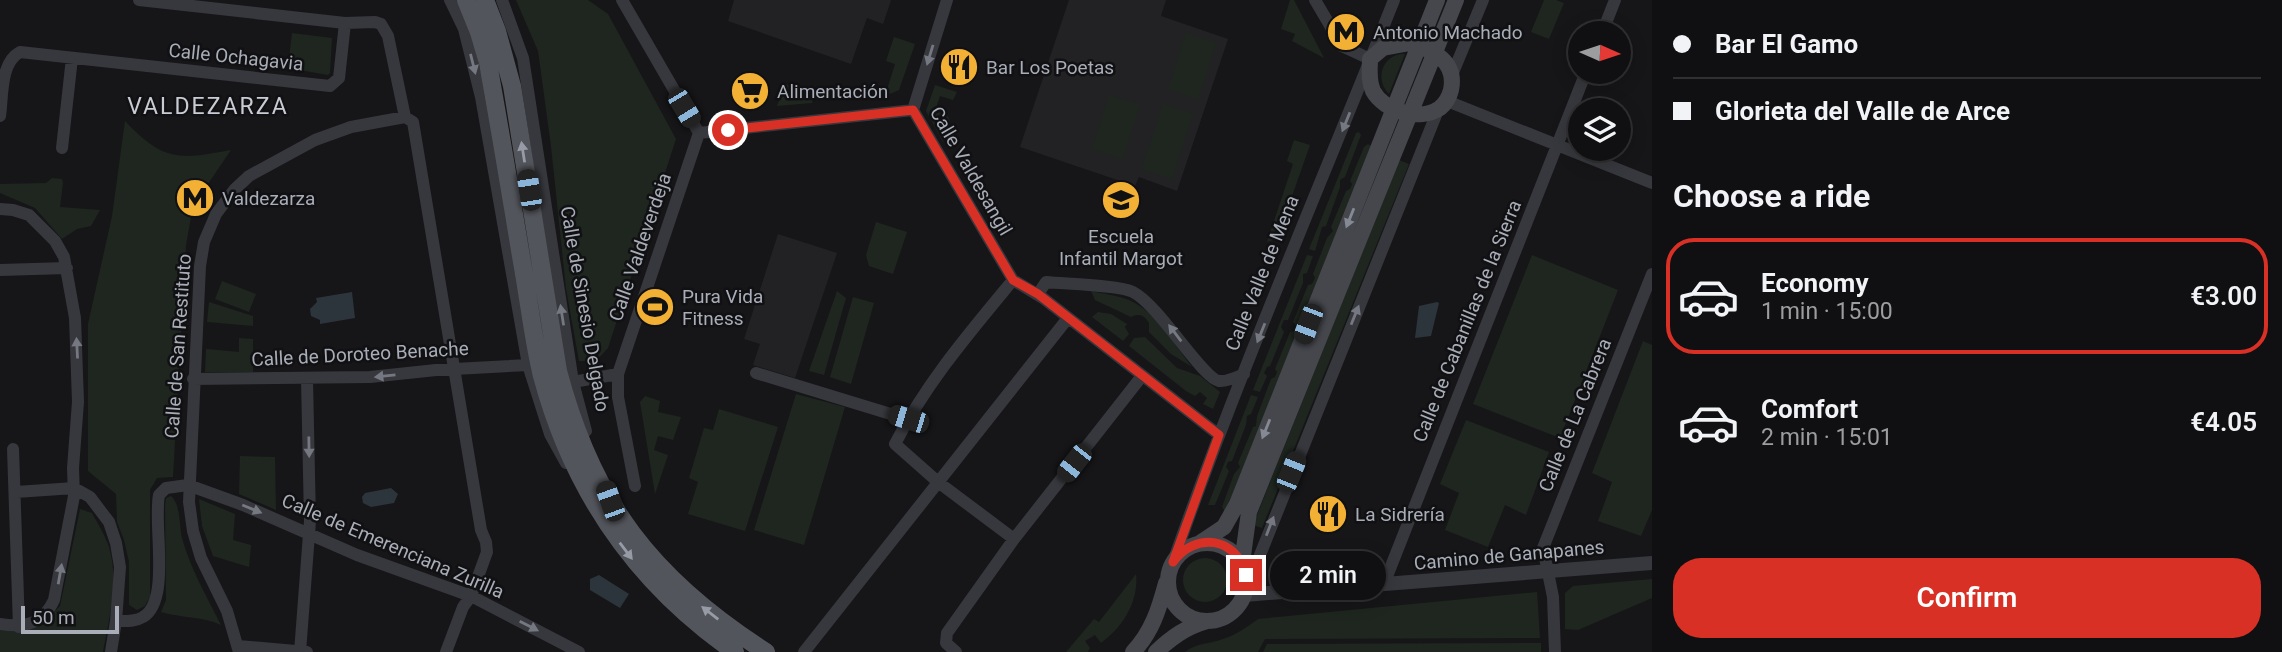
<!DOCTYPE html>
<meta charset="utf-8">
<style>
:root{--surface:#101012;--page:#19191b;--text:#f1f3f6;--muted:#9c9d9f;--line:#303032;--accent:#d93025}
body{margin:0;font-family:Roboto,sans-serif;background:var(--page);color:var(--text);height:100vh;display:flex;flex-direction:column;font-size:26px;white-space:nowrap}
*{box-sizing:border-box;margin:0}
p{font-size:23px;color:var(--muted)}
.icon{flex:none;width:38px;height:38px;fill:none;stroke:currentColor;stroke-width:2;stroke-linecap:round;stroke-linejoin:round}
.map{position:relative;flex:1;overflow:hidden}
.side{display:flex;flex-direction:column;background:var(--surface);width:630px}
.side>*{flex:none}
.banner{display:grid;align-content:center;height:154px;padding:0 21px;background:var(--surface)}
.needle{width:46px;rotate:93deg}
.controls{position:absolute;left:1568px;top:21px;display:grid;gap:14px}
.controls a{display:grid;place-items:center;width:63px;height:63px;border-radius:50%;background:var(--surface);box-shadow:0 4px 18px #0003,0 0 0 2px var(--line);font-size:35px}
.scale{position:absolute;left:21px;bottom:18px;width:98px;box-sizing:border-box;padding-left:7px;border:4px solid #a8adb8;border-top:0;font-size:19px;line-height:24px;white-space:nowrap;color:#a8adb8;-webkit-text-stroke:5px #111113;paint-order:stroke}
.end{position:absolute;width:32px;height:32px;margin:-16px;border:9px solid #d93025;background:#fff;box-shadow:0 0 0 4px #fff}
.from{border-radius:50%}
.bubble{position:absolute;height:49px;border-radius:24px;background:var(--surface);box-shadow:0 4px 18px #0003,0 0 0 2px var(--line);font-size:23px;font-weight:600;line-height:49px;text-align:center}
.car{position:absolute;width:21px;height:42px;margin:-21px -10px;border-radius:9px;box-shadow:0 0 5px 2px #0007;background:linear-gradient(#222 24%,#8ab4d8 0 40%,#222 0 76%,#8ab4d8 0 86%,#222 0)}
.banner b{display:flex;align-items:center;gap:24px;height:66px;font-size:26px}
.banner b+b{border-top:2px solid var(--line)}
.banner i{width:18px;height:18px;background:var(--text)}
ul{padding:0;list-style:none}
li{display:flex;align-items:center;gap:21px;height:116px;margin:0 14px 10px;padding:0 7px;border:4px solid transparent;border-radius:28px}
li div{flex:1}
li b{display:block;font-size:26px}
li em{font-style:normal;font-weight:600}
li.on{border-color:var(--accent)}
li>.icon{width:63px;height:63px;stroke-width:1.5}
h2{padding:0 21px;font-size:32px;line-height:84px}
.action{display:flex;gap:14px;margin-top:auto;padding:14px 21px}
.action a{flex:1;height:80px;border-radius:28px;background:var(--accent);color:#fff;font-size:28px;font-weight:600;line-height:80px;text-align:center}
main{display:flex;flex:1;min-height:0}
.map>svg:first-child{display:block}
.built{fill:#222225}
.green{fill:#1e261f}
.water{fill:#2c353c}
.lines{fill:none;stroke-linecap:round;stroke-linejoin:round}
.minor{stroke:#37383d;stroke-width:12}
.tertiary{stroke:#37383d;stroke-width:14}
.secondary{stroke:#45474d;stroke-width:16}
.primary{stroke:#53555c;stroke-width:18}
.oneway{fill:#757881}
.oneway2{fill:#979ba6}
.oneway3{fill:#858993}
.route{stroke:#d93025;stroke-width:9}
.labels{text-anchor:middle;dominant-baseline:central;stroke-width:5;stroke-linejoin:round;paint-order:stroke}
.poi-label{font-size:19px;fill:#a8adb8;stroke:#111113;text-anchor:start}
.street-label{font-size:19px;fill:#a8adb8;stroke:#111113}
.quarter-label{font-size:23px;letter-spacing:2px;fill:#c9ccd4;stroke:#111113}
</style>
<main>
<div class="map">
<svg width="1652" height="652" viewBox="0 0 1652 652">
<rect width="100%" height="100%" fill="#161618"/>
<path class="built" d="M734,0h157l-8,24 -16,-6 -16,46 -123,-43z
M1069,0h97l-5,16 67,23 -51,152 -38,-14 -4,9 -115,-39z
M778,234l59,19 -42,125 -42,-13 7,-21 -16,-5z"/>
<path class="green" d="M516,0h72l20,14 68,125 -68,209 -12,13h-17l-13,-72 -15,-143 -13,-95z
M1290,0h4l30,58 -32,-17 3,-7 -14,-5z
M1544,0h12l8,3 -15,36 -18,-7z
M292,33l40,5 -2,35 -2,2 -40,-7z
M1186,33l30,10 -18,56 -30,-10z
M894,37l21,7 -16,46 -14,6 10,-32 -9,-3z
M1400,54h5l-16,40c-14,-14 -8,-36 11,-40z
M785,84l30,8 -3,11 -35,3z
M935,85l22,7 -4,8 -13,-4 -5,15 13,5 2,5 -7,21 -17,-31z
M1109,95l31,10 -17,54 -31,-10z
M1163,104l30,10 -21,65 -31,-10z
M125,121c38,40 53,39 106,29l-38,56 -7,39 -13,232 -16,1 -7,12v107l-5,9 -8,4 -8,-5v-43l-5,-22 -7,-18 -1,-28 -28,-23v-147l24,-108z
M1359,132l2,3 -16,42 -5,3v7l-14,39 -4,1 -7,24 -6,-2 47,-116z
M1294,140l16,5 -33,94 -10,3 26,-78 -6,-3z
M1368,144l5,3 -143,359 -5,6 -3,-5 12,-33 6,-7 -2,-4 15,-36 3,-1 1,-10 14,-37 4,-2 2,-5 -2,-3 15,-37 4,-1 2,-5 -3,-4 15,-37 4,-1 3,-6 -2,-4 14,-36 6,-7 -2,-4 15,-36 4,-2 2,-5 -2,-3 14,-34z
M1399,160l10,4 -147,364 -9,-3z
M52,178l10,1 1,4 -3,24 40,3 -9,16 -14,3 -15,10 -27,-31 -35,-15v-9l46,-1z
M876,222l31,10 -14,42 -24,-8 -3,-11z
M1307,255l6,1 -6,17 -4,1v9l-15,37h-4l-3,7 3,5 -14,34 -3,1 -3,6 3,3 -7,16 -7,-2z
M1532,255l86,35 -58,148 -87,-34z
M222,281l34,13 -7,18 -34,-13z
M837,291l9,7 -22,77 -15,-4z
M1091,291c12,3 26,4 38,9 28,12 45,44 63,67l-21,-13 -22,-22v-9c-5,-8 -10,-10 -18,-6l-36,-17z
M853,297l21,6 -23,81 -21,-7z
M209,302l44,14v10l-46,-4z
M1098,312l13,2 16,10 -2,3 4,7 -6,7 -31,-24z
M1145,337l32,31 23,8 20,16 -7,17 -10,-5 4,-6 -7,-6 -5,4 -9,-5 -57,-45 5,-8z
M239,338l14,1v33h-48l1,-23 33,3z
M1643,341l9,4v165l-11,26 -43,-15 14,-39 -20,-9z
M796,394l49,13 -41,138 -50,-15z
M1251,395l7,2 -7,17 -4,2 -1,9 -14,36 -4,1 -2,5 3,4 -14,34h-7z
M645,396l15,5 -2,11 23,5 -8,23 -15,-4 -4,14 14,5 -13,39 -15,-92z
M719,409l59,18 -33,104 -57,-17 10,-32 -9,-4 15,-50 9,2z
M1466,420l83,32 -23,63 -21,-10 -17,42 -43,-17 14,-37 -19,-9z
M240,456l35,1 1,53 -37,-16z
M171,496c10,9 8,29 11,42 8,30 25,59 39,87 -20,-9 -40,-7 -60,-13l5,-12 -1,-96 1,-6z
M199,499l36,15 -2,26 18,5 -2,22 -36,-11 -11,-30z
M80,509l12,4c6,11 13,22 17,34 10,33 0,73 -6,105h-103v-24l42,-4 18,-18z
M1183 580a22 22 0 1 1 44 0a22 22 0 1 1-44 0Z
M1136,574c3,27 -13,53 -35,69l-6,-8 -10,6 5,7 -2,4h-22l28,-33 5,3z
M1652,579v19l-74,32 -13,-1v-36l8,-7z
M1537,592l3,46 -275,1 -7,13h-73c11,-9 24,-8 38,-13 13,-4 24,-12 35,-20z
M1541,643v9h-278l4,-8z"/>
<path class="water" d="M352,292l3,26 -35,6v-4l-9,-4 -1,-7 7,-7 -1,-4z
M1437,302l2,1 -8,33 -16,2 4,-32z
M391,488l7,6 -4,9 -23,4 -8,-4 -1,-6 3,-4z
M599,575l30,19 -9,14 -30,-18v-11z"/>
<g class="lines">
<path class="minor" d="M139,0l206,23 30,-1 6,2 7,12 17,81
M450,0l14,29 17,68 47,268 22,69 16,29
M502,0l21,58 50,324 13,49
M622,0l77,133
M1315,0l27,46 28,13
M1602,33l13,-33
M1452,75l31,-75
M1447,101l205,82
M913,110l100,170
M913,110l34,-110
M0,116c3,-20 0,-53 20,-64l310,34 9,-8 6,-55
M699,133l214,-23
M62,148l10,-90
M0,209l13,1 16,5 26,26 9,16 11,61 3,84 -5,66 1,28 -20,104c-11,24 -29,28 -54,24
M0,270l67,-2
M1038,294l8,-12c18,2 73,3 87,10 27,14 69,86 86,89 8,1 18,-4 25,-7
M756,373l151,46
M618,374v23l17,89
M193,379l177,-2 66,-7 92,-5
M573,382l45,-8 81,-241
M13,449l6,178
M16,492l58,-4 16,9 19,25 7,21 4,24 -4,54 -5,31
M1014,539l-76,-57 -43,-38c31,-61 75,-112 118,-164l30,18 176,137
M1173,562c66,-190 147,-375 221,-562
M1384,584l202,-512
M1246,590l192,-480
M116,621c9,0 19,1 27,-4 28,-16 10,-93 16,-122l7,-7 22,-3 55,20 114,50 114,41 108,56
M238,646l69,6
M239,652l-12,-41 -26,-53 -8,-27 -4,-29 11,-236 4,-24 12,-28 18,-24 15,-14 66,-36 36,-13 54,-10 8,5 68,408 5,12 1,10 -16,44 -8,11 -17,45
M300,652l10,-131 -3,-142
M804,652l264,-334
M956,652l-10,-9 1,-10 67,-94 128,-163
M1555,652l-2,-55 -10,-49 109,-274"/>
<path class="tertiary" d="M1244,595l408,-32"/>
<path class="secondary" d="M1410,43c23,7 47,18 41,47 -2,8 -5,13 -11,18 -20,14 -56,3 -67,-17 -5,-11 -3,-22 -3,-32l13,-11z
M1168 582a39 39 0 1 1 78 0a39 39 0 1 1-78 0Z
M1200,543l24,-16 13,-23 200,-504
M1242,563l7,-51 207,-512
M1133,652c19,-20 26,-43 33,-69
M1156,652c16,-15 30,-25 51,-31"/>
<path class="primary" d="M466,0l13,32 9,31c12,66 23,133 34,199 7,38 11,77 20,114 31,116 95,208 193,276
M485,0l12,31 15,55 46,285c35,132 94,208 208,281"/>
</g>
<defs><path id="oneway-solid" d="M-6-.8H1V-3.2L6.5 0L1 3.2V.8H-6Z" transform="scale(1.75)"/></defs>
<g class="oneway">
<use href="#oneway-solid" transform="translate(930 55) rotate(107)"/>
<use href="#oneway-solid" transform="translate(473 64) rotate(76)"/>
<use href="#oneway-solid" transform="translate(1346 122) rotate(112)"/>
<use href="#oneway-solid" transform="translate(562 315) rotate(-99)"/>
<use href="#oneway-solid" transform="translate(1355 315) rotate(-68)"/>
<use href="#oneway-solid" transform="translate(1175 333) rotate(-127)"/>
<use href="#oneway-solid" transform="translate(1261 333) rotate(112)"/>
<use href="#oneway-solid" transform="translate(77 348) rotate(-93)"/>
<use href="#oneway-solid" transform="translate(385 376) rotate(174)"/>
<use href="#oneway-solid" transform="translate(309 447) rotate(89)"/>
<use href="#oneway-solid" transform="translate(252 509) rotate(22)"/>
<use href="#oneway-solid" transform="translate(1270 526) rotate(-69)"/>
<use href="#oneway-solid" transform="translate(60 574) rotate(-80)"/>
<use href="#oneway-solid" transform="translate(529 626) rotate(27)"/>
</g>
<g class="oneway2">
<use href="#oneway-solid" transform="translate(523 152) rotate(-99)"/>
<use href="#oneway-solid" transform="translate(626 551) rotate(53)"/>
<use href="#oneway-solid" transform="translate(710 613) rotate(-142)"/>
</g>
<g class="oneway3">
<use href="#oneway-solid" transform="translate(1350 218) rotate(112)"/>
<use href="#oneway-solid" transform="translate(1266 429) rotate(112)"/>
</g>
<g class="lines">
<path class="route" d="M728,130l185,-20 100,170 25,14 181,141 -46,127c22,-30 63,-26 73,13"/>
</g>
<defs>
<g id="metro-disc" transform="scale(2.0125)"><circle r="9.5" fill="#f2b134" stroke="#111113"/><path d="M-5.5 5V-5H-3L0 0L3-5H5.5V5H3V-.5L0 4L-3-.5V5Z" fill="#111"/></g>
<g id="restaurant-disc" transform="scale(2.0125)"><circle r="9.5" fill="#f2b134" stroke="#111113"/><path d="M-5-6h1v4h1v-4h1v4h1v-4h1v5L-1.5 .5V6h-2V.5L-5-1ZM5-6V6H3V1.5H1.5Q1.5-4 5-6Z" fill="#111"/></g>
<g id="supermarket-disc" transform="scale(2.0125)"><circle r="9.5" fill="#f2b134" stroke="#111113"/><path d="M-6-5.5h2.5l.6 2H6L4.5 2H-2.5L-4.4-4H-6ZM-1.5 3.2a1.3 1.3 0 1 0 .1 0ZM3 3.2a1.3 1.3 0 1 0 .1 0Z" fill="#111"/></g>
<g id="school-disc" transform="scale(2.0125)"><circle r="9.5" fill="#f2b134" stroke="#111113"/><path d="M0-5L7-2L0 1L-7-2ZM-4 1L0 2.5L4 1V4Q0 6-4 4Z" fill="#111"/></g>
<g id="stadium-disc" transform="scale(2.0125)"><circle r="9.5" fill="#f2b134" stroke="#111113"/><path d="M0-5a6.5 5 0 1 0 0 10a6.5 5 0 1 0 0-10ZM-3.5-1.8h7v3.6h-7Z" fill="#111"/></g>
</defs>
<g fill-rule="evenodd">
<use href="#metro-disc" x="1346" y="32"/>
<use href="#restaurant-disc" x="959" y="67"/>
<use href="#supermarket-disc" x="750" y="91"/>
<use href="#metro-disc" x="195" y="198"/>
<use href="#school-disc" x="1121" y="200"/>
<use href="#stadium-disc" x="655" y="307"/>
<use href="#restaurant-disc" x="1328" y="514"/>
</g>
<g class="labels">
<g class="poi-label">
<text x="1373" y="32">Antonio Machado</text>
<text x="986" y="67">Bar Los Poetas</text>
<text x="777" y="91">Alimentación</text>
<text x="222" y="198">Valdezarza</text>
<text x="1121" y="236" text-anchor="middle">Escuela<tspan x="1121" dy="22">Infantil Margot</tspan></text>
<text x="682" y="296">Pura Vida<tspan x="682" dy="22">Fitness</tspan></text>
<text x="1355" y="514">La Sidrería</text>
</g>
<g class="street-label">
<text transform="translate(236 57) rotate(6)">Calle Ochagavia</text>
<text transform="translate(971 171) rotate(60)">Calle Valdesangil</text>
<text transform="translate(640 247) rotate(-71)">Calle Valdeverdeja</text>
<text transform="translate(1262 273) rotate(-68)">Calle Valle de Mena</text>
<text transform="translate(585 309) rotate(80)">Calle de Sinesio Delgado</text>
<text transform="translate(1467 321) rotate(-68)">Calle de Cabanillas de la Sierra</text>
<text transform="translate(178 346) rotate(-86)">Calle de San Restituto</text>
<text transform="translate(360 354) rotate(-3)">Calle de Doroteo Benache</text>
<text transform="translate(1575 415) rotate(-68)">Calle de La Cabrera</text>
<text transform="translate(393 546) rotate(23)">Calle de Emerenciana Zurilla</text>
<text transform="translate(1509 555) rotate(-5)">Camino de Ganapanes</text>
</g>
<g class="quarter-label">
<text x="208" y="106">VALDEZARZA</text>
</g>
</g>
</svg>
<div class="controls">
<a><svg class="needle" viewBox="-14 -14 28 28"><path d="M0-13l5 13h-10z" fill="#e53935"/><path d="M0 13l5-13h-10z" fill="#9c9d9f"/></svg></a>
<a><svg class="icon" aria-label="layers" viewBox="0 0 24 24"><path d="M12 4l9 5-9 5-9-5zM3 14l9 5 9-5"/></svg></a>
</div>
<div class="scale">50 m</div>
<i class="end from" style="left:728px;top:130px"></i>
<i class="end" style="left:1246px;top:575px"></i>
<div class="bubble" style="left:1270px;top:551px;width:116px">2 min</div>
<i class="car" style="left:684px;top:108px;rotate:149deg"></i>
<i class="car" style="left:529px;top:190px;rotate:351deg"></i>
<i class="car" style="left:1308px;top:324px;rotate:201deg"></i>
<i class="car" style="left:908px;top:419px;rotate:287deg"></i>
<i class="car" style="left:1074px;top:463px;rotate:218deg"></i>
<i class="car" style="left:1291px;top:472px;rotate:22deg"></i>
<i class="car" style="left:610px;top:501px;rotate:340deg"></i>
</div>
<section class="side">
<div class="banner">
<b><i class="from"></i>Bar El Gamo</b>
<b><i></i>Glorieta del Valle de Arce</b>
</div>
<h2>Choose a ride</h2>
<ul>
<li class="on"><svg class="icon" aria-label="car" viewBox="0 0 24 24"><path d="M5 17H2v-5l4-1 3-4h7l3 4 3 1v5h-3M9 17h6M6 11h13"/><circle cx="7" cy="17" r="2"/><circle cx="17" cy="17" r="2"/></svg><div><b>Economy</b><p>1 min · 15:00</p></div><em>€3.00</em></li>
<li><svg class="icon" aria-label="car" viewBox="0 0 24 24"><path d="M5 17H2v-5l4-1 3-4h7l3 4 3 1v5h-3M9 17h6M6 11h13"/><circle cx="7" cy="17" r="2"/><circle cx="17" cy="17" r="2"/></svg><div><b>Comfort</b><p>2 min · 15:01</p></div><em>€4.05</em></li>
</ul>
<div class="action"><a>Confirm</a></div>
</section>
</main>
